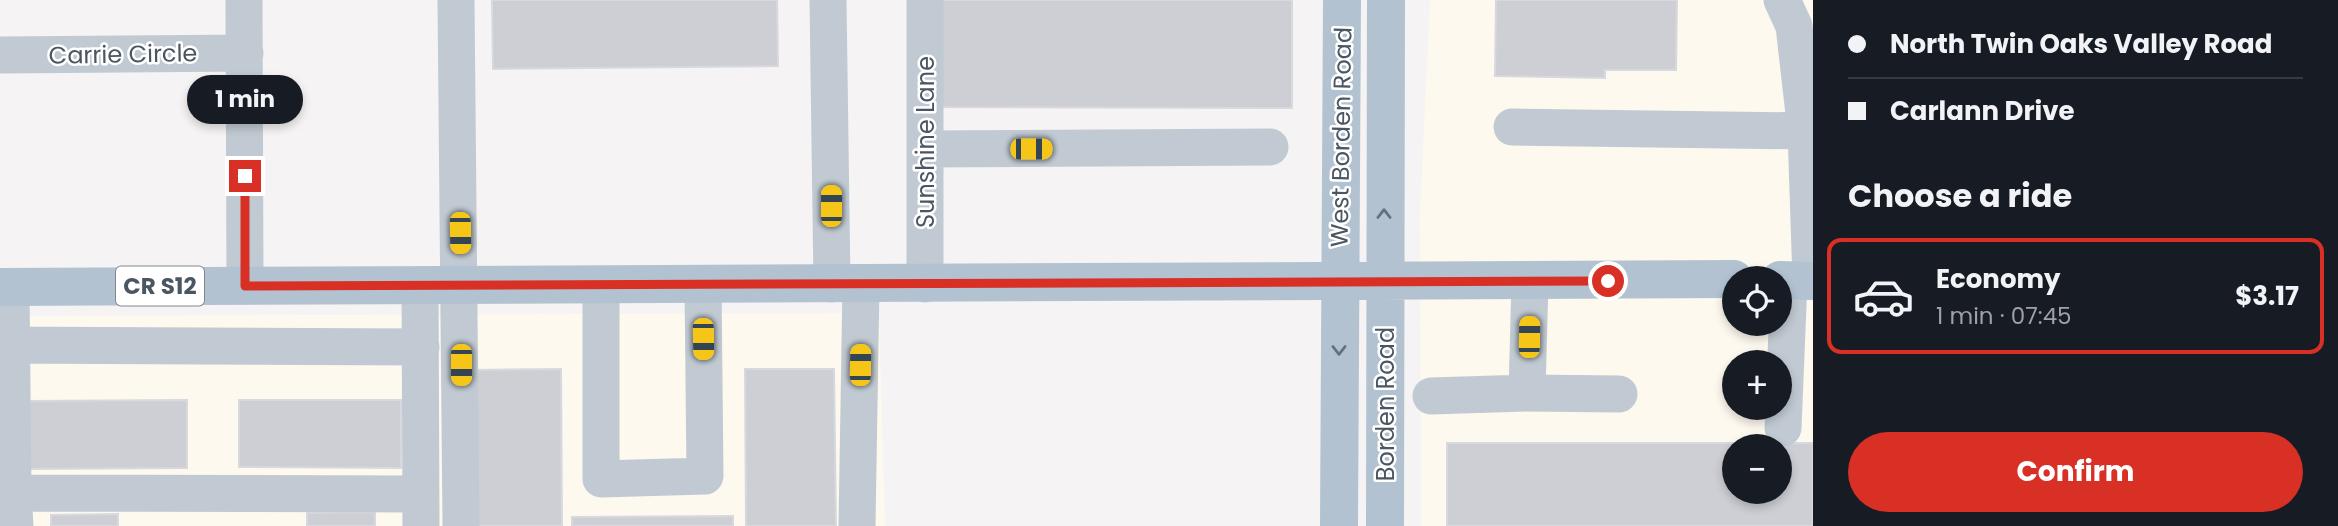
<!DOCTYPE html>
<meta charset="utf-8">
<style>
:root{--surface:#171b24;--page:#242831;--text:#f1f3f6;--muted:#9ea1a6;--line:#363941;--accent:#d93025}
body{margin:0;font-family:Poppins,sans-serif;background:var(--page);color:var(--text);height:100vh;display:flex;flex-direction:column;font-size:26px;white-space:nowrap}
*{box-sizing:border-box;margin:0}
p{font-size:23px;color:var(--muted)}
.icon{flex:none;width:38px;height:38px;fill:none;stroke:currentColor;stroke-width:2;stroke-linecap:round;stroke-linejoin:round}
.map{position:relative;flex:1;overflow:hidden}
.drawer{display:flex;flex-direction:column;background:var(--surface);width:525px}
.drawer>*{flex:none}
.top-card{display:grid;align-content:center;height:154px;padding:0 35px;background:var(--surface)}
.fabs{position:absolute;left:1722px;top:266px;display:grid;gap:14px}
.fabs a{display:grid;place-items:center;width:70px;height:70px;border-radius:50%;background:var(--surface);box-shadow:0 4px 10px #0003;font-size:35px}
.end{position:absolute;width:32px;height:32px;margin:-16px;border:9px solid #d93025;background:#fff;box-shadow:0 0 0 4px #fff}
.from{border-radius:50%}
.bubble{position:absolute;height:49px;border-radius:24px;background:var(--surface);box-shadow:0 4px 10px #0003;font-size:23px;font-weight:700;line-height:49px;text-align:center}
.car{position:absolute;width:21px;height:42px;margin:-21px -10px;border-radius:9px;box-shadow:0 0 5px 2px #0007;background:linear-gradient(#f5c518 24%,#345 0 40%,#f5c518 0 76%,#345 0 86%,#f5c518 0)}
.top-card b{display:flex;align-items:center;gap:24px;height:66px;font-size:26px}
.top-card b+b{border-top:2px solid var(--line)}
.top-card i{width:18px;height:18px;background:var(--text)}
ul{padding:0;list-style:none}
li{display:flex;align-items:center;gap:21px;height:116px;margin:0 14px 10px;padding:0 21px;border:4px solid transparent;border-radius:14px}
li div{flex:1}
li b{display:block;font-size:26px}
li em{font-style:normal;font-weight:700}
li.on{border-color:var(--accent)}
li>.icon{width:63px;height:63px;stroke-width:1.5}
h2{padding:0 35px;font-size:32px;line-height:84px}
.cta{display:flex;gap:14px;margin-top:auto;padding:14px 35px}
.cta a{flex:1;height:80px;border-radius:42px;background:var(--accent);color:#fff;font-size:28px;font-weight:700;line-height:80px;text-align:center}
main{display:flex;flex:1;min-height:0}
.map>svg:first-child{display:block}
.commercial{fill:#fdf9ef;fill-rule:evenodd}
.building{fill:#cdcfd5;stroke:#d7d9de;stroke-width:2;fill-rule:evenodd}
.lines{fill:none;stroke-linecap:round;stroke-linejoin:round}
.minor{stroke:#c1cad2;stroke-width:37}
.major{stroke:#b3c2d1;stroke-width:38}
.oneway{stroke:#64717d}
.route{stroke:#d93025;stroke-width:9}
.labels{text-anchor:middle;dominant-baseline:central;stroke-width:5;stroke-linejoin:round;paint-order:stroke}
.shield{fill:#fff;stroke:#808990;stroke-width:2}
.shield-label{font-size:23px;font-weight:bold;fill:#4a5661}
.street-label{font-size:24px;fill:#4a5661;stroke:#fff}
</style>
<main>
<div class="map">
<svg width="1813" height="526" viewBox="0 0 1813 526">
<rect width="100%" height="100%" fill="#f5f3f3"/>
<path class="commercial" d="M1430,0h383v526h-392l-1,-315zM1734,278h46v46h-46zM1734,362h46v46h-46zM1734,446h46v46h-46z
M879,313l6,213h-885v-210z"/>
<path class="building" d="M492,0h285l1,66 -285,3z
M938,0h354v108l-354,-1z
M1496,0h181l-1,70h-71v8l-110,-2z
M561,369l1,157h-89l-1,-156z
M745,369h89l2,157h-90z
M187,400v68l-163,1v-68z
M239,400h162v68l-162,-1z
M1447,443h366v83h-366zM1734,446h46v46h-46z
M375,512v14h-68v-13z
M118,514v12h-67v-11z
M733,516v10h-161v-9z"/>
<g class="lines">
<path class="minor" d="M244,0l1,286
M456,0l5,526
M828,0l4,284
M925,0v284
M1782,0l12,26 12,105
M0,55l245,-2
M1512,127l294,4 5,150
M925,149l345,-2
M1530,281l-3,112 92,1
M420,285l1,241
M601,285v194l104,-3 -2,-192
M11,287l2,206 408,1
M0,345l421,2
M1431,396l96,-3
M1783,428l6,-147
M13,493l2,33
M857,526l4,-242"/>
<path class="major" d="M1780,280l33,1
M0,287l1734,-8
M1339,526l3,-526
M1385,526l1,-526"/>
</g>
<defs><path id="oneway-chevron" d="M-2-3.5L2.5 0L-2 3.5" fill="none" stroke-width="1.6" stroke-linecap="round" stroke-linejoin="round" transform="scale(1.75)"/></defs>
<g class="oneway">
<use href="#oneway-chevron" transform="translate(1384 214) rotate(-90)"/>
<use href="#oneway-chevron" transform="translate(1339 350) rotate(90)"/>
</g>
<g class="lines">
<path class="route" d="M245,176v110l1363,-5"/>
</g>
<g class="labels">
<rect class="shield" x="116" y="266.5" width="88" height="39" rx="5"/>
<g class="shield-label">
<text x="160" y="286">CR S12</text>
</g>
<g class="street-label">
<text transform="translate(123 54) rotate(-1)">Carrie Circle</text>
<text transform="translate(1341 137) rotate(-89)">West Borden Road</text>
<text transform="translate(925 142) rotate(-90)">Sunshine Lane</text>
<text transform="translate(1385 404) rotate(-90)">Borden Road</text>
</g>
</g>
</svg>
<div class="fabs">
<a><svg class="icon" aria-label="locate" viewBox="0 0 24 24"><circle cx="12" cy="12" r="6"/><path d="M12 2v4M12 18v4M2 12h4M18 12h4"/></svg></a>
<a>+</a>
<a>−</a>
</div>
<i class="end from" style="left:1608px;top:281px"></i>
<i class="end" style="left:245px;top:176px"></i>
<div class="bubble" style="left:187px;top:75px;width:116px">1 min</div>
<i class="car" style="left:1031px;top:149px;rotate:90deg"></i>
<i class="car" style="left:831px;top:206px;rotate:0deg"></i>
<i class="car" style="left:460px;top:233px;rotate:179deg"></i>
<i class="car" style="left:1529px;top:337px;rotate:1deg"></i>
<i class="car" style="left:703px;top:339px;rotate:179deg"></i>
<i class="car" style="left:461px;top:365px;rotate:180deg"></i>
<i class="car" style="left:860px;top:365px;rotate:1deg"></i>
</div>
<section class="drawer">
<div class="top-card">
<b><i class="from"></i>North Twin Oaks Valley Road</b>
<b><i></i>Carlann Drive</b>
</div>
<h2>Choose a ride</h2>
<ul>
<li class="on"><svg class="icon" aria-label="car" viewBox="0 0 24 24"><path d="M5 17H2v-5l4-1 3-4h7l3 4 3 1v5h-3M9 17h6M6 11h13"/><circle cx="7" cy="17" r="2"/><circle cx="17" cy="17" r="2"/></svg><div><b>Economy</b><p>1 min · 07:45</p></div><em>$3.17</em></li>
</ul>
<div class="cta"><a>Confirm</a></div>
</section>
</main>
